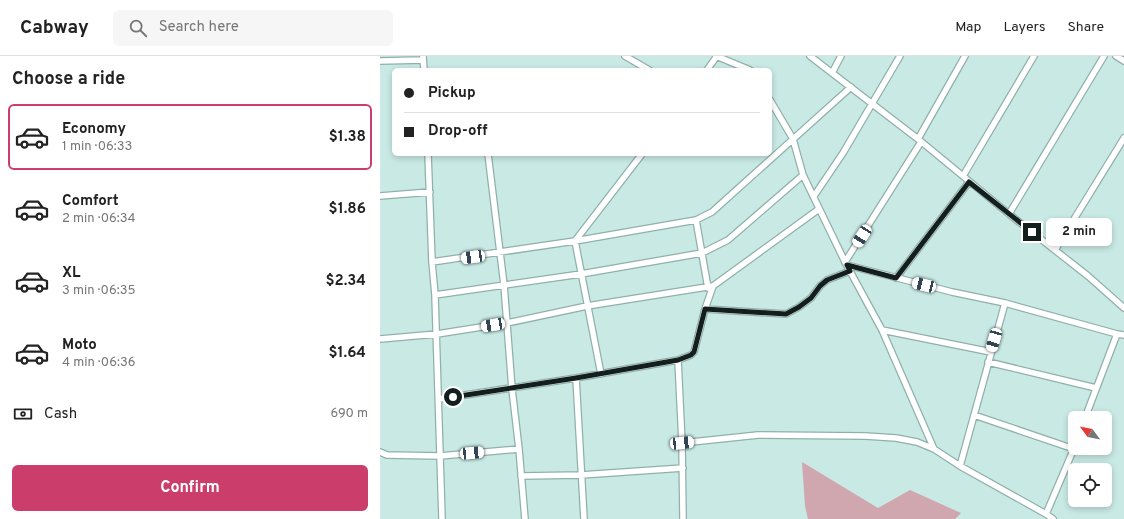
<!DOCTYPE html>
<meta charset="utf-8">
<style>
:root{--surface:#fff;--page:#f6f6f6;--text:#222;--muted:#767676;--line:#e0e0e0;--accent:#cb3e6b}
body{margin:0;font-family:Overpass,sans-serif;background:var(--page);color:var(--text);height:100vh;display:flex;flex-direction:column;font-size:15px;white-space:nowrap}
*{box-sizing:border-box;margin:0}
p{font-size:13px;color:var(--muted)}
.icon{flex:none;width:22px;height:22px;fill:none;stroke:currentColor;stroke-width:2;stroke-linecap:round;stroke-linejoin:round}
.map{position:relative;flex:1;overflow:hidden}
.sheet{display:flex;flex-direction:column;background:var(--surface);width:380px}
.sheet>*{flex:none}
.guide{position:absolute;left:12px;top:12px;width:380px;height:88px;border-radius:6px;box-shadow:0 2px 6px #0003;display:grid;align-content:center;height:88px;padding:0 12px;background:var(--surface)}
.needle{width:26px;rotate:302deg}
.tools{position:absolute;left:688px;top:355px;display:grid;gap:8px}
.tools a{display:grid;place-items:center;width:44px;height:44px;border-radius:6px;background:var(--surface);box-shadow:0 2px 6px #0003;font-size:20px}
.end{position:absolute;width:18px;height:18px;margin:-9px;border:5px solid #131f1d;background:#fff;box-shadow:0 0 0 2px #fff}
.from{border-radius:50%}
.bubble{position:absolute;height:28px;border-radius:6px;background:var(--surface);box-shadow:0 2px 6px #0003;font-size:13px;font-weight:700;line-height:28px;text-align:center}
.car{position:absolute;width:12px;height:24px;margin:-12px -6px;border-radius:5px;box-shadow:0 0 3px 1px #0007;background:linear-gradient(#fff 24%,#345 0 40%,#fff 0 76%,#345 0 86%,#fff 0)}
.guide b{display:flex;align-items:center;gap:14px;height:38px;font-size:15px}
.guide b+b{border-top:1px solid var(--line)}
.guide i{width:10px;height:10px;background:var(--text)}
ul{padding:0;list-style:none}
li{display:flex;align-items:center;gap:12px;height:66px;margin:0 8px 6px;padding:0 4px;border:2px solid transparent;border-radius:6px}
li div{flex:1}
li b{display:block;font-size:15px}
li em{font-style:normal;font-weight:700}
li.active{border-color:var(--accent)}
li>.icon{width:36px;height:36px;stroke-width:1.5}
h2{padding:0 12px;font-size:18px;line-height:48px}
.pay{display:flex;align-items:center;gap:10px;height:44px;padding:0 12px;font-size:15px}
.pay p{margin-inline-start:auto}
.button{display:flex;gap:8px;margin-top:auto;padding:8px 12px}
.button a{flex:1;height:46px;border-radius:6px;background:var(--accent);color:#fff;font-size:16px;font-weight:700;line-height:46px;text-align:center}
header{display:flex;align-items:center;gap:24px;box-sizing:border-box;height:56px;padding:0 20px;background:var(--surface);border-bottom:1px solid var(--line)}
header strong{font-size:19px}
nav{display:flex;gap:22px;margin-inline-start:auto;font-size:14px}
.search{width:280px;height:36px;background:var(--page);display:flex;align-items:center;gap:10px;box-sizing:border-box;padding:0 14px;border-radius:6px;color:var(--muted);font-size:15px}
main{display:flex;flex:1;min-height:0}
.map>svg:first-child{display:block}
.green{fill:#d1a7af}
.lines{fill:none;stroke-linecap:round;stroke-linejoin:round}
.street-casing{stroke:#91b0ab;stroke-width:8}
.street{stroke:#fff;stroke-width:5.5}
.route{stroke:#131f1d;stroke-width:5}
</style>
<header>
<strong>Cabway</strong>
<div class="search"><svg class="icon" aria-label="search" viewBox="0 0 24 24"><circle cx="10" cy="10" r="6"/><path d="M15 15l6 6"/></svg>Search here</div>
<nav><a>Map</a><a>Layers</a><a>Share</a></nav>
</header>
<main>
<section class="sheet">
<h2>Choose a ride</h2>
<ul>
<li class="active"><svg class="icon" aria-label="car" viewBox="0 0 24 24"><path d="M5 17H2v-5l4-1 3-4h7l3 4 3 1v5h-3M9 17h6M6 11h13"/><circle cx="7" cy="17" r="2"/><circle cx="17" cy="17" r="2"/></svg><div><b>Economy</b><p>1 min · 06:33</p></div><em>$1.38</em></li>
<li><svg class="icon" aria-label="car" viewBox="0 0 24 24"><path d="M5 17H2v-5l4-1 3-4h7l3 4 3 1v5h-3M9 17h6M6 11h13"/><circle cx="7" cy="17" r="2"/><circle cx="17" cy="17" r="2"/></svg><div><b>Comfort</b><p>2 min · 06:34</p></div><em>$1.86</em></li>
<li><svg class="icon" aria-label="car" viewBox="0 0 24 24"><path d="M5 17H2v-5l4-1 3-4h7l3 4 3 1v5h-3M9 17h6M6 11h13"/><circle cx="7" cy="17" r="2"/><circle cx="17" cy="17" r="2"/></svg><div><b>XL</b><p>3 min · 06:35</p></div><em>$2.34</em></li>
<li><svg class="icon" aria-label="car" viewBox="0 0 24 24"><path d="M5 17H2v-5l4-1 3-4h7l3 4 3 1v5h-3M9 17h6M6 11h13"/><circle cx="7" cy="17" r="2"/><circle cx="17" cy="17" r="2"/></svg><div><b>Moto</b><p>4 min · 06:36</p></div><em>$1.64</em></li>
</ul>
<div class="pay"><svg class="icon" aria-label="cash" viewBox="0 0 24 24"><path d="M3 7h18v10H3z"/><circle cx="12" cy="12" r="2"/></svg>Cash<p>690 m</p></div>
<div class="button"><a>Confirm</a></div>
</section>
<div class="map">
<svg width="744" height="463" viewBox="0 0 744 463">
<rect width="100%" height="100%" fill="#c8e9e4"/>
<path class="green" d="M422,406l76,46 32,-18 51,23 -6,6h-147l-3,-13z"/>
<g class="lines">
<g class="street-casing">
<path id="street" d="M43,0l1,14
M245,0l24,14
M336,0l34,14
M430,0l108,83 91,75 79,62 36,32
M736,0l8,5
M0,5l43,-1
M327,14l10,-14
M452,17l9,-17
M390,44l23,39 10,36 42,87 37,68 52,119 26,17 86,48 29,-68
M538,83l47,-83
M48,98l4,108 3,33 7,224
M108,98l16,131 8,104 7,60 6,70
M583,120l71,-120
M0,140l50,-4
M434,140l29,-43 57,-97
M629,158l95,-158
M316,164l12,68
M675,194l69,-112
M52,206l143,-21 121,-21 16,-8 139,-125
M465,206l76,-120
M467,209l105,27 53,11 112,31
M516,222l73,-96
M55,239l146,-21 121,-21 26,-13 75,-65
M325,253l81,5 13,-7 12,-9 9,-12 7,-6 23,-9
M502,274l109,22
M0,283l57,-5 70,-11 80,-17 126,-20 106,-77
M608,306l108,26
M221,318l-26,-133 67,-87
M196,322l8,141
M59,343l137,-21 102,-18
M594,359l100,34
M705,362l32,-84 7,1
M302,387l76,-8 107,1 31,2 21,4 17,7
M0,396l7,3 53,1 79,-7
M580,410l45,-163
M141,420l60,-1 102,-7
M666,458l7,5
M303,463l-1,-76 -4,-83 13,-5 3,-3 11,-43 8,-23"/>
</g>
<use href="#street" class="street"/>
</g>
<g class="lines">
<path class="route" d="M73,341l123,-19 102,-18 13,-5 3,-3 11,-43 81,5 13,-7 12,-9 9,-12 7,-6 23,-9 -3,-6 49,13 73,-96 63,50"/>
</g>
</svg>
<div class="tools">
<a><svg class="needle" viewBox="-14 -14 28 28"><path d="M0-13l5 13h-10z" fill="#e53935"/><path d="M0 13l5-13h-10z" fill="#767676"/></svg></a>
<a><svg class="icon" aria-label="locate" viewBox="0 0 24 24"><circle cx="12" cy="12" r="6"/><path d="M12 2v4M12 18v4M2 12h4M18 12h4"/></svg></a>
</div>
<i class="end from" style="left:73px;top:341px"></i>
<i class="end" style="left:652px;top:176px"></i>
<div class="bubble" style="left:666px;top:162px;width:66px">2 min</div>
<i class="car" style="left:482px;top:180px;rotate:213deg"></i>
<i class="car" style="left:93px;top:201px;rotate:262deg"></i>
<i class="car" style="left:544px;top:229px;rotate:284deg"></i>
<i class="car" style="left:113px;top:269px;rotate:261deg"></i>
<i class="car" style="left:614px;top:284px;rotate:196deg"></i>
<i class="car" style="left:302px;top:387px;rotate:84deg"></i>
<i class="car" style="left:92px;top:397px;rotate:85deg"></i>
<div class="guide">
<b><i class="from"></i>Pickup</b>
<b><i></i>Drop-off</b>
</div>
</div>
</main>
